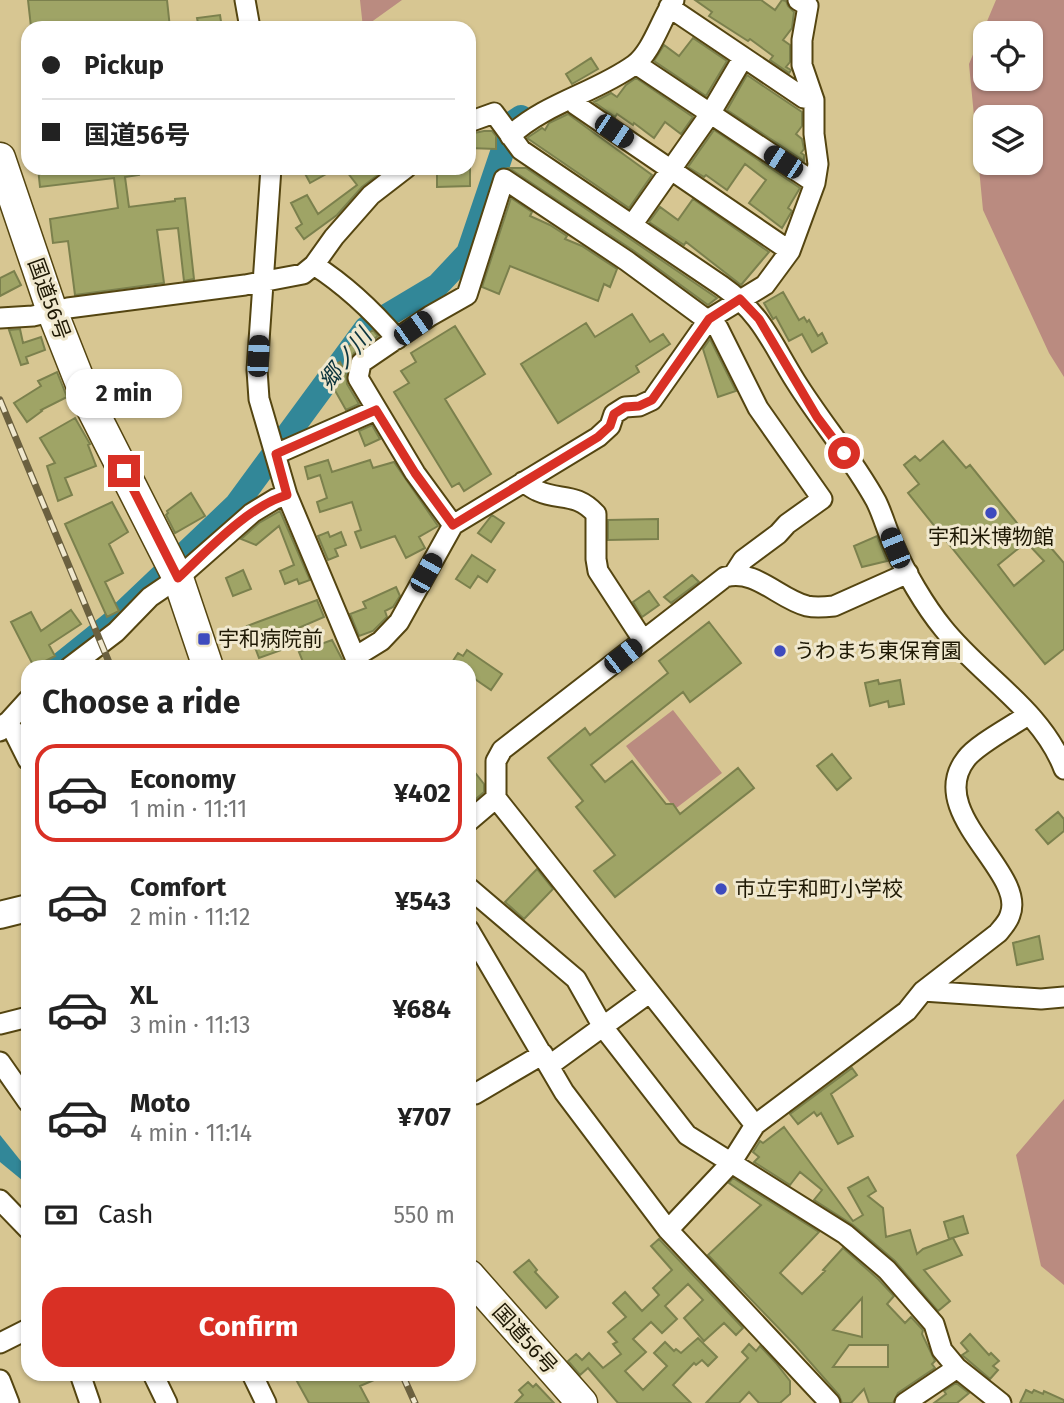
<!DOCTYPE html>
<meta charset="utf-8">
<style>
:root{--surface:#fff;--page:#f6f6f6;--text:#222;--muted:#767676;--line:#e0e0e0;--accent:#d93025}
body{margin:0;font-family:"Fira Sans","Noto Sans JP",sans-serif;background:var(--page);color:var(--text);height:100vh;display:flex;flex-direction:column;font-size:26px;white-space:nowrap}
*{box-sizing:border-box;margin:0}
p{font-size:23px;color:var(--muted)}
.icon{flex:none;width:38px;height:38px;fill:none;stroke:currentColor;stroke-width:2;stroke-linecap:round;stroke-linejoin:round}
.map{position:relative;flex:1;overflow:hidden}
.drawer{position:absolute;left:21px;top:660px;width:455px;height:721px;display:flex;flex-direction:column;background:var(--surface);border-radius:21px;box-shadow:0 2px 5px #0004}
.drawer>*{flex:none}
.top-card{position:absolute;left:21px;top:21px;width:455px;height:154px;border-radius:21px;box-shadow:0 2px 5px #0004;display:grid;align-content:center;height:154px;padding:0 21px;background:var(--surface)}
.fabs{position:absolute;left:973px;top:21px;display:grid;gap:14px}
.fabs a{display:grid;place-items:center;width:70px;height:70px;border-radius:14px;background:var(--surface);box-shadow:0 2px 5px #0004;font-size:35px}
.end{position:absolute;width:32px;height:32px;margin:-16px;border:9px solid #d93025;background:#fff;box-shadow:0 0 0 4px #fff}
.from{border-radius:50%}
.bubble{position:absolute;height:49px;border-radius:21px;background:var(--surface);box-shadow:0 2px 5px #0004;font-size:23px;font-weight:700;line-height:49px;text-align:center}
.car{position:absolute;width:21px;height:42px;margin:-21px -10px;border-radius:9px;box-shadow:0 0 5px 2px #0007;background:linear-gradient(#222 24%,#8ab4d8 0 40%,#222 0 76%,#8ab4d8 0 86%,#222 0)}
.top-card b{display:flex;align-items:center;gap:24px;height:66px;font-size:26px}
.top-card b+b{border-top:2px solid var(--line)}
.top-card i{width:18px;height:18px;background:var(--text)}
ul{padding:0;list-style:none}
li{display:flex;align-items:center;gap:21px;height:98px;margin:0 14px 10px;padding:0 7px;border:4px solid transparent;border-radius:21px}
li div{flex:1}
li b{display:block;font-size:26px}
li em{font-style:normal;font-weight:700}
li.current{border-color:var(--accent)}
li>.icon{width:63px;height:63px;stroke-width:1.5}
h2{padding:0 21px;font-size:32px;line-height:84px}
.pay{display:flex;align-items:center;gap:18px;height:77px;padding:0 21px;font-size:26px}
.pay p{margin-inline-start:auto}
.cta{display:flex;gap:14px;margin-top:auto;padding:14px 21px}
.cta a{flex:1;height:80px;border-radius:21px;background:var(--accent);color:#fff;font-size:28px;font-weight:700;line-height:80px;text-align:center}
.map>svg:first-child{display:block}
.green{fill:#ba8b80;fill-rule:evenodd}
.water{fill:#328798}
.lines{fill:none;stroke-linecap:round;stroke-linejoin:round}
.river{stroke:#328798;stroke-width:24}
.building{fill:#9fa466;stroke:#7b804d;stroke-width:2;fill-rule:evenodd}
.minor-casing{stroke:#544511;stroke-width:23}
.major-casing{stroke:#544511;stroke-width:30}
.highway-casing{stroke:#544511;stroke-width:33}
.minor{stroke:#fff;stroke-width:19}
.major{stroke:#fff;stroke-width:26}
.highway{stroke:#fff;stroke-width:30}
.rail-casing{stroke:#6b603f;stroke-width:7}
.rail{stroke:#f0e8ce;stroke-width:4.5;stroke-dasharray:13;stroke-linecap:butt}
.route{stroke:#d93025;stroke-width:9}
.poi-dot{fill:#3e4bbe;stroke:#f0e8ce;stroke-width:2.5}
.labels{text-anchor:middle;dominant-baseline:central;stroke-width:6;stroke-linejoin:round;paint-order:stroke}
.street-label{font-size:21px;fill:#1e1804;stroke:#f0e8ce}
.poi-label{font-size:21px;fill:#1e1804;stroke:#f0e8ce;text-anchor:start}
.water-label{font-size:23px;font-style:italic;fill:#0d353d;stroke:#f0e8ce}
</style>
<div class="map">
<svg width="1064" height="1403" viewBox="0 0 1064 1403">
<rect width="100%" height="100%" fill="#d7c692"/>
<path class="green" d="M360,0h42l-39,28z
M996,0h68v377l-15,-24 -66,-143 -14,-146zM1031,33v46h-46v-46zM985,117h46v46h-46z
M673,710l49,63 -47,36 -49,-63z
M1064,1099v186l-23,-19 -25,-111z"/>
<path class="water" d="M0,1135l28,35v15l-28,-23z"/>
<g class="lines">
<path class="river" d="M57,667l56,-45 123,-117 130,-177 72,-43 30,-32 44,-130 9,-6"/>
</g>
<path class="building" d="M28,0h139l3,28h-122l-1,-2 -16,1z
M695,0h66l14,10 7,-10 4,1 2,5 6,6 -2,16 -9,12 7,5v17l-4,5 5,3 -2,3 -19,-13 3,-4 -23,-17 -2,2 -39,-25 3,-4z
M220,15l2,13h-23l-2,-10z
M693,38l34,23 -21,35 -52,-35 10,-16 15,11z
M591,58l7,11 -26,15 -6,-10z
M747,75l55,37v14l-6,8 6,5 2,10 -3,4 3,2v6l-77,-51z
M636,78l57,39 -12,17 -16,-12 -11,16 -20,-15 -1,2 -16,-11 -2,3 -21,-15 17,-9 6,4 9,-12z
M568,114l84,61 -23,33 -102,-70 15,-10 3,2 4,-7z
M714,130l86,58 -12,20 4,3 -10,17 -33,-25 17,-23 -21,-16 -18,26 -21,-15 -2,2 -16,-10z
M484,131h8l4,5v13l-27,-1v-14z
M38,168h100l1,7 -14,2 4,30 46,-6v-2l10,-1 9,81 -10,2 -6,-53 -21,2 7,53 -89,12 -7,-54 -15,2 -3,-24 68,-11 -4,-30 -74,9z
M302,168h35l-27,15z
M344,168h31l4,6 -17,13 -25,28 -33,24 -8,-11 6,-4 -11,-21 16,-8 11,19 39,-29z
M437,168h33v18l-33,1z
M509,168h17l191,130 -9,7 -74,-54z
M511,198l21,14 -2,4 20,9 17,11 -2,3 17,7 35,23 -7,18 -6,-3 -6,17 -88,-35 -11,28 -17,-7z
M693,199l76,53 -28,33 -55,-43 -2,3 -35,-23 11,-15 18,13z
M14,271l7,14 -21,11v-18z
M783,292l16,28 5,-3 3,5 2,-2 9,16 4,-3 5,10 -15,9 -10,-18 -13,7 -13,-24 -3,2 -9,-16z
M632,314l18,28 13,-8 7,10 -34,22 3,6 -81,51 -37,-59 65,-41 9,14z
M455,326l30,48 -40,25 46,75 -27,17 -5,-8 -7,4 -58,-95 15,-9 -8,-12 15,-9 -5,-9z
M20,329l3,14 18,-6 4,13 -19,7 2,6 -7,2 -12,-35z
M373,330l5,6 -24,17 -4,6 -7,-9z
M710,339l26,52 -18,6 -15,-48z
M340,362l6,12 1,10 12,20 -13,6 -22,-39z
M57,372l10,25 -26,13 1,1 -15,11 -13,-19 27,-17 -3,-5z
M75,418l15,26 -2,1 8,21 -31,12 7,17 -14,6 -11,-35 8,-3 -15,-25z
M372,425l8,14 -15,7 -6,-15z
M943,441l23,27 4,-3 60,74 -32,26 16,21 30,-25 -15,-16 11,-10 24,28v86l-19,15 -137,-171 11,-9 -15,-19 11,-9 5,5z
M328,460l4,12 38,-12 3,8 21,-6 44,64 -19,11 6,11 -19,10 -11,-22 -34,12 -6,-16 6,-2 -9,-28 -32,10 -3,-10 10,-4 -7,-23 -12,4 -3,-12z
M191,493l14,23 -30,17 -9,-18 2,-2 -1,-2z
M112,502l16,30 -19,12 14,29 -18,9 14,29 -12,6 -42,-93z
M280,511l30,69 -11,4 -2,-5 -12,5 -5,-13 14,-6 -15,-39 -23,19 -15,-6 18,-16z
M492,515l12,8 -13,19 -13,-9z
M658,519v20l-50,1v-20z
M328,532l2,5 11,-5 5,13 -11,4 3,7 -10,4 -10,-24z
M877,536l10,25 -25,6 -8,-21z
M472,555l23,15 -8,12 -9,-6 -8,12 -14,-9z
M243,570l8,19 -18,7 -7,-18z
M692,575l7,7 -28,21 -7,-6z
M396,587l4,9 -7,11 -8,4 2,6 -14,14 -14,5 -9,-22 16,-6 -3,-6z
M649,591l10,14 -17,12 -9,-15z
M317,600l7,17 -28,12 5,14 -42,15 -12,-32z
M71,610l10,14 -32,21 6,11 -21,11 -23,-45 20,-10 10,19z
M709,622l32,41 -51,39 -7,-10 -92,73 14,17 27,-21 34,43h7l7,10 58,-46 16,20 -139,109 -21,-26 21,-16 -39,-48 7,-6 -35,-43 37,-30 5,7 78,-62 -9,-12z
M332,640l11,21 -3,1 2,5h-37l-6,-15z
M467,650l35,24 -11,16 -22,-15v-8h-20l9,-14 5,3z
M878,680l1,4 21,-4 4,24 -15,3 -1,-6 -18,5 -5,-23z
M832,754l19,24 -14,12 -20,-24z
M469,765l15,19v8l-15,13z
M1058,812l6,7v12l-16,13 -12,-14z
M537,869l16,20 -29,30 -19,-17z
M1039,936l4,23 -26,6 -4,-22z
M852,1068l5,7 -26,19 22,42 -15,8 -17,-31 -4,3 -3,-4 -16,12 -8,-10z
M784,1127l69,94 10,-6 -15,-27 20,-11 8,14 -8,5 15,12 3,29 24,-7 7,24 6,-5 30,-11 9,17 -38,15 26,31 -12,10 -43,-50 -42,-36 -39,-25 8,-10 -22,-18 -10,13 -36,-23 5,-5 -6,-5 7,-11 3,2z
M733,1178l86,54 -39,41 22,21 23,-23 -2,-1 20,-22 35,31 16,17 -7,8 18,19 6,-6 12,13 -1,4 13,27 -3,3 3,4 -37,25 -5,10h-24l-5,-14 -13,14h-9l-3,-8 -43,-49 -88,-91 53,-50 -32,-22zM862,1298v39l-29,-7zM849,1345h39v22h-55z
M963,1216l5,17 -19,6 -5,-17z
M659,1239l84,89 -7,7 -12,-12 -20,18 -20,-23 19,-18 -15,-16 -23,22 12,13 -15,14 -11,-11 -18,17 13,13 -21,19 18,19 24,-24 -13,-13 11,-11 9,9 2,-2 5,4 17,-15 19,19 -9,9 -6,-6 -6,5 -2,-2 -21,22 18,18h-73l-30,-35 -8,7 -12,-14 8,-7 6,6 7,-7 14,15 18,-14 -8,-10 4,-2 -9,-10 18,-15 -13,-14 12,-11 17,19 17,-16 -6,-7 19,-18 -21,-24z
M529,1260l8,10 -2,2 23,25 -12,11 -32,-36z
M970,1334l19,21 2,-2 8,8 -6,5 5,4 -8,9 -28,-24 6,-4 -7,-8z
M749,1344l7,7 4,-5 16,17 14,18v13l-10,9h-21l-10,-11 -10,11h-33l42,-45 -6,-6z
M293,1374h95l-28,12 9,17h-60z
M528,1382l5,5 3,-3 18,19h-39l8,-8 -4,-5z
M956,1383l13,10 -12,10h-23l12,-9 -2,-3z
M1026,1390l6,3 2,-3 9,4 1,-3 20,9v3h-44z"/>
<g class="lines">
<g class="minor-casing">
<path id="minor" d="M245,0l5,28
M669,7l135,91 10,2
M636,64l179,119
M572,99l4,6 214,146
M469,122l25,-9 27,37 201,136c40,28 49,56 74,96 25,40 57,77 80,119 7,14 11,30 18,45 11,26 31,60 49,82 38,48 99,82 121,141
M510,136c35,-33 85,-43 124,-71 18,-13 27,-46 40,-65
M271,168l-14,202 2,29 28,96 68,162 2,10
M632,225l78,-111 33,-56
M314,265c33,21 58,45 83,74
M0,318l33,-2 35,-8 177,-23 58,-11 11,-9 20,-28 37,-42 35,-27
M276,454l100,-44
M523,482c5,3 10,7 15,9 22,10 38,1 58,23v45l2,12 45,69
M453,525l-38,-52 -57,-95 3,-15 69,-47 37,-21 37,-116 123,82 91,67 40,80 64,91 -35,25 -9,10 -35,26 -9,14
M355,657l26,-16 18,-19 54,-97 145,-88 12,-11 4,-12 11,-7 14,-1 13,-6 57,-81 56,-34 25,-34 25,-68 3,-19 -4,-30v-34l-12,-35v-25l6,-34 -10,-6
M70,667l46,-35 34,-35 28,-19 74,-65 23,-14 12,-4
M6,723l7,7 15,30
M0,731l28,-31
M496,798l259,327 -24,38 -63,67
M469,821l27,-23v-37l6,-11 223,-173c30,-9 54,22 82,29 9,2 18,1 27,0l74,-33
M469,888l107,91 27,48 84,108 158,99 42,36 47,54 8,26 15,18 44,35
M469,930l95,162 104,138 162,173
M923,991l118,8 23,-2
M0,1024l28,-7
M0,1062l28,40
M550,1065l99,-72
M475,1094l68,-40
M755,1125l152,-114 16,-20 75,-58c4,-5 10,-11 12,-18 17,-43 -86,-102 -44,-156 10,-14 46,-33 62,-44
M0,1200l28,29
M0,1343l28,-14
M80,1374l10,29
M153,1374l14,29
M252,1374l14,29
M0,1380l9,23
M905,1403l52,-35"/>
</g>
<g class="major-casing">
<path id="major" d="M0,915l28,-7"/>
</g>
<g class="highway-casing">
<path id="highway" d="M0,158l52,153 34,86 92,181 30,89
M469,1275l113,128"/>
</g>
<use href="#minor" class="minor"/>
<use href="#major" class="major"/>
<use href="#highway" class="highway"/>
<g class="rail-casing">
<path id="rail" d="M0,400l111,267
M402,1374l13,29"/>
</g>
<use href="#rail" class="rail"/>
</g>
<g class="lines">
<path class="route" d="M124,471l54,107c30,-28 69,-71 109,-83l-11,-41 100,-44 39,63 38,52 145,-88 12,-11 4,-12 11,-7 14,-1 13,-6 57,-81 31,-20 19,20 58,98 27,36"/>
</g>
<g class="poi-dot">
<circle cx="991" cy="513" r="7"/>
<rect x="197" y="632" width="14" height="14" rx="3.5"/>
<circle cx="780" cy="651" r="7"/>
<circle cx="721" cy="889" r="7"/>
</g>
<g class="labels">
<g class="street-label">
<text transform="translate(49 299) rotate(70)">国道56号</text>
<text transform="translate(525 1339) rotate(48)">国道56号</text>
</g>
<g class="poi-label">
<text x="991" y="537" text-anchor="middle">宇和米博物館</text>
<text x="218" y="639">宇和病院前</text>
<text x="794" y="651">うわまち東保育園</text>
<text x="735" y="889">市立宇和町小学校</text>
</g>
<g class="water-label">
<text transform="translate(345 359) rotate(-52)">郷ノ川</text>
</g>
</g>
</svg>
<div class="fabs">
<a><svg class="icon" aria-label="locate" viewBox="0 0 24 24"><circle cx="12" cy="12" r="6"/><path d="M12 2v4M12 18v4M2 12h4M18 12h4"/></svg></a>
<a><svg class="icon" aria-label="layers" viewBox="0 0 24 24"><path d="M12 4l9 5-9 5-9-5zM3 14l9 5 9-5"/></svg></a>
</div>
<i class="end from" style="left:844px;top:453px"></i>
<i class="end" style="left:124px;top:471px"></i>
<div class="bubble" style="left:66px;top:369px;width:116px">2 min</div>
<i class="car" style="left:614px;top:131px;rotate:124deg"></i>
<i class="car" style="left:783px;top:162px;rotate:303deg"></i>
<i class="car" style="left:413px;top:328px;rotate:55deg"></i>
<i class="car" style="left:258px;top:356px;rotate:3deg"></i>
<i class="car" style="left:895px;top:548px;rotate:338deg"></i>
<i class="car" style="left:426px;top:573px;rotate:29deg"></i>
<i class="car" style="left:623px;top:656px;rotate:52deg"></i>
<div class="top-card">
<b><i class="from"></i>Pickup</b>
<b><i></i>国道56号</b>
</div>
<section class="drawer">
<h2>Choose a ride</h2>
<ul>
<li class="current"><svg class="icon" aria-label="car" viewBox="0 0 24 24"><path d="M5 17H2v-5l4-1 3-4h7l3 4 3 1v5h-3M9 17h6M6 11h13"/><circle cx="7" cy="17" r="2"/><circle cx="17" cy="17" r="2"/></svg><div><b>Economy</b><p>1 min · 11:11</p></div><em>¥402</em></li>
<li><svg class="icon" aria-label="car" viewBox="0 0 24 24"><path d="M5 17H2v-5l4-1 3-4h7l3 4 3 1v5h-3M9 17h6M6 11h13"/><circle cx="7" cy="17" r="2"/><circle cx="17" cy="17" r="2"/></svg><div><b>Comfort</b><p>2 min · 11:12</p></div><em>¥543</em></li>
<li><svg class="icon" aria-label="car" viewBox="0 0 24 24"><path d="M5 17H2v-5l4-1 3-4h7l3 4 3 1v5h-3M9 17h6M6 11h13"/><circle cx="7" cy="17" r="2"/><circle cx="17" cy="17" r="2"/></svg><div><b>XL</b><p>3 min · 11:13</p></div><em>¥684</em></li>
<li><svg class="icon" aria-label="car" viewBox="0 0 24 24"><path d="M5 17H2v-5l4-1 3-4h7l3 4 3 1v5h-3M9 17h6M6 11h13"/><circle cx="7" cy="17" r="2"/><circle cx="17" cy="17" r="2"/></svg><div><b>Moto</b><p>4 min · 11:14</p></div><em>¥707</em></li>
</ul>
<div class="pay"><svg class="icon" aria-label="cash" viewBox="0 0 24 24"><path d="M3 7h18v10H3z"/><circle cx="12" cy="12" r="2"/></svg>Cash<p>550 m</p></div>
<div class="cta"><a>Confirm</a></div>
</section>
</div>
